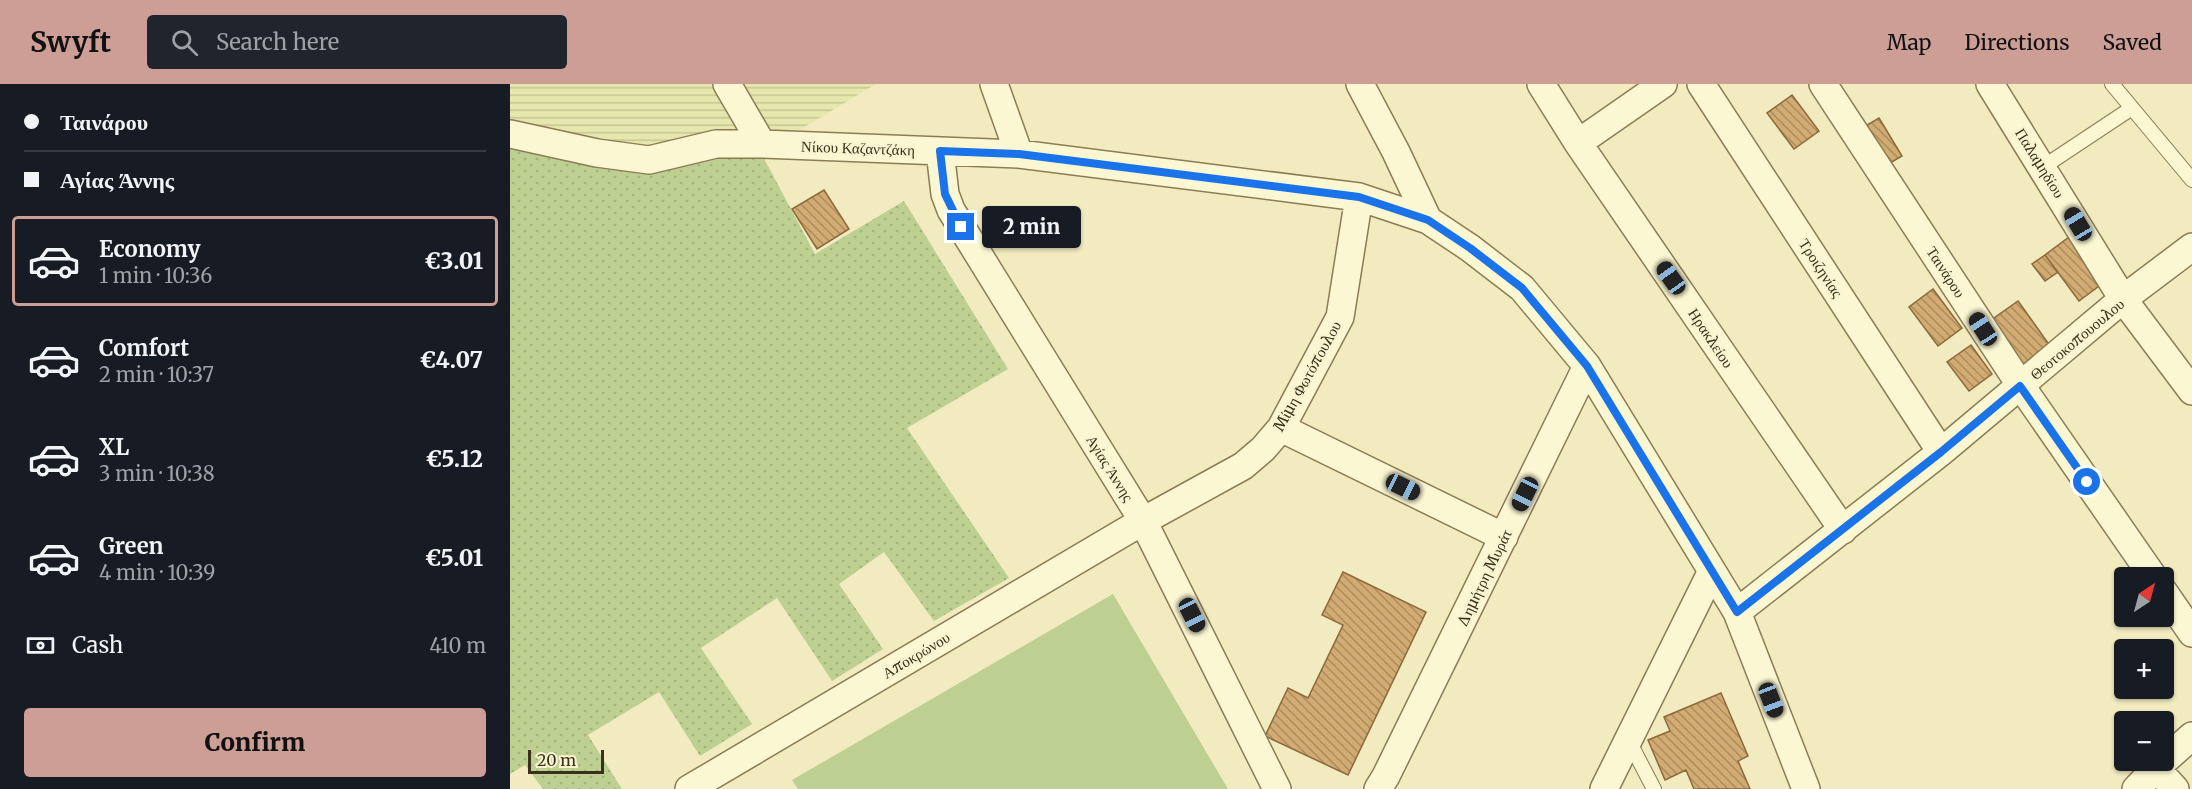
<!DOCTYPE html>
<meta charset="utf-8">
<style>
:root{--surface:#171b24;--page:#20242c;--text:#f1f3f6;--muted:#9ea1a6;--line:#363941;--accent:#cc9e96}
body{margin:0;font-family:Merriweather,serif;background:var(--page);color:var(--text);height:100vh;display:flex;flex-direction:column;font-size:22px;white-space:nowrap}
*{box-sizing:border-box;margin:0}
p{font-size:20px;color:var(--muted)}
.icon{flex:none;width:33px;height:33px;fill:none;stroke:currentColor;stroke-width:2;stroke-linecap:round;stroke-linejoin:round}
.map{position:relative;flex:1;overflow:hidden}
.side{display:flex;flex-direction:column;background:var(--surface);width:510px}
.side>*{flex:none}
.top-card{display:grid;align-content:center;height:132px;padding:0 24px;background:var(--surface)}
.needle{width:39px;rotate:36deg}
.tools{position:absolute;left:1604px;top:483px;display:grid;gap:12px}
.tools a{display:grid;place-items:center;width:60px;height:60px;border-radius:6px;background:var(--surface);box-shadow:0 2px 4px #0004;font-size:30px}
.scale{position:absolute;left:18px;bottom:15px;width:76px;box-sizing:border-box;padding-left:6px;border:3px solid #3a301c;border-top:0;font-size:16px;line-height:21px;white-space:nowrap;color:#3a301c;-webkit-text-stroke:4px #f8f4cf;paint-order:stroke}
.end{position:absolute;width:27px;height:27px;margin:-14px;border:8px solid #1a73e8;background:#fff;box-shadow:0 0 0 3px #fff}
.from{border-radius:50%}
.bubble{position:absolute;height:42px;border-radius:6px;background:var(--surface);box-shadow:0 2px 4px #0004;font-size:20px;font-weight:800;line-height:42px;text-align:center}
.car{position:absolute;width:18px;height:36px;margin:-18px -9px;border-radius:8px;box-shadow:0 0 4px 2px #0007;background:linear-gradient(#222 24%,#8ab4d8 0 40%,#222 0 76%,#8ab4d8 0 86%,#222 0)}
.top-card b{display:flex;align-items:center;gap:21px;height:57px;font-size:22px}
.top-card b+b{border-top:2px solid var(--line)}
.top-card i{width:15px;height:15px;background:var(--text)}
ul{padding:0;list-style:none}
li{display:flex;align-items:center;gap:18px;height:90px;margin:0 12px 9px;padding:0 12px;border:3px solid transparent;border-radius:6px}
li div{flex:1}
li b{display:block;font-size:22px}
li em{font-style:normal;font-weight:800}
li.current{border-color:var(--accent)}
li>.icon{width:54px;height:54px;stroke-width:1.5}
.pay{display:flex;align-items:center;gap:15px;height:66px;padding:0 24px;font-size:22px}
.pay p{margin-inline-start:auto}
.cta{display:flex;gap:12px;margin-top:auto;padding:12px 24px}
.cta a{flex:1;height:69px;border-radius:6px;background:var(--accent);color:#111;font-size:24px;font-weight:800;line-height:69px;text-align:center}
header{display:flex;align-items:center;gap:36px;box-sizing:border-box;height:84px;padding:0 30px;background:var(--accent);color:#111}
header strong{font-size:28px}
nav{display:flex;gap:33px;margin-inline-start:auto;font-size:21px}
.search{width:420px;height:54px;background:var(--page);display:flex;align-items:center;gap:15px;box-sizing:border-box;padding:0 21px;border-radius:6px;color:var(--muted);font-size:22px}
main{display:flex;flex:1;min-height:0}
.map>svg:first-child{display:block}
.farmland{fill:url(#farmland-rules)}
.grass{fill:url(#grass-dots)}
.garden{fill:#bdd092}
.building{fill:url(#building-back-hatch);stroke:#8c693a;stroke-width:1.5}
.lines{fill:none;stroke-linecap:round;stroke-linejoin:round}
.lane-casing{stroke:#8b7c56;stroke-width:16}
.street-casing{stroke:#8b7c56;stroke-width:30}
.lane{stroke:#fbf7d3;stroke-width:14}
.street{stroke:#fbf7d3;stroke-width:27}
.route{stroke:#1a73e8;stroke-width:8}
.labels{text-anchor:middle;dominant-baseline:central;stroke-width:5;stroke-linejoin:round;paint-order:stroke}
.street-label{font-size:15px;fill:#3a301c;stroke:#f8f4cf}
</style>
<header>
<strong>Swyft</strong>
<div class="search"><svg class="icon" aria-label="search" viewBox="0 0 24 24"><circle cx="10" cy="10" r="6"/><path d="M15 15l6 6"/></svg>Search here</div>
<nav><a>Map</a><a>Directions</a><a>Saved</a></nav>
</header>
<main>
<section class="side">
<div class="top-card">
<b><i class="from"></i>Ταινάρου</b>
<b><i></i>Αγίας Άννης</b>
</div>
<ul>
<li class="current"><svg class="icon" aria-label="car" viewBox="0 0 24 24"><path d="M5 17H2v-5l4-1 3-4h7l3 4 3 1v5h-3M9 17h6M6 11h13"/><circle cx="7" cy="17" r="2"/><circle cx="17" cy="17" r="2"/></svg><div><b>Economy</b><p>1 min · 10:36</p></div><em>€3.01</em></li>
<li><svg class="icon" aria-label="car" viewBox="0 0 24 24"><path d="M5 17H2v-5l4-1 3-4h7l3 4 3 1v5h-3M9 17h6M6 11h13"/><circle cx="7" cy="17" r="2"/><circle cx="17" cy="17" r="2"/></svg><div><b>Comfort</b><p>2 min · 10:37</p></div><em>€4.07</em></li>
<li><svg class="icon" aria-label="car" viewBox="0 0 24 24"><path d="M5 17H2v-5l4-1 3-4h7l3 4 3 1v5h-3M9 17h6M6 11h13"/><circle cx="7" cy="17" r="2"/><circle cx="17" cy="17" r="2"/></svg><div><b>XL</b><p>3 min · 10:38</p></div><em>€5.12</em></li>
<li><svg class="icon" aria-label="car" viewBox="0 0 24 24"><path d="M5 17H2v-5l4-1 3-4h7l3 4 3 1v5h-3M9 17h6M6 11h13"/><circle cx="7" cy="17" r="2"/><circle cx="17" cy="17" r="2"/></svg><div><b>Green</b><p>4 min · 10:39</p></div><em>€5.01</em></li>
</ul>
<div class="pay"><svg class="icon" aria-label="cash" viewBox="0 0 24 24"><path d="M3 7h18v10H3z"/><circle cx="12" cy="12" r="2"/></svg>Cash<p>410 m</p></div>
<div class="cta"><a>Confirm</a></div>
</section>
<div class="map">
<svg width="1682" height="705" viewBox="0 0 1682 705">
<defs>
<pattern id="farmland-rules" width="6" height="5" patternUnits="userSpaceOnUse" patternTransform="scale(1.5)"><rect width="6" height="5" fill="#e6e7ac"/><path d="M0 2.5h6" fill="none" stroke="#c6c693"/></pattern>
<pattern id="grass-dots" width="8" height="8" patternUnits="userSpaceOnUse" patternTransform="scale(1.5)"><rect width="8" height="8" fill="#bdd092"/><path d="M2 2h.1M6 6h.1" fill="none" stroke="#a3b37d" stroke-width="1.8" stroke-linecap="round"/></pattern>
<pattern id="building-back-hatch" width="6" height="6" patternUnits="userSpaceOnUse" patternTransform="scale(1.5)"><rect width="6" height="6" fill="#d2ab72"/><path d="M-1 5l2 2M0 0l6 6M5-1l2 2" fill="none" stroke="#ab8c5d"/></pattern>
</defs>
<rect width="100%" height="100%" fill="#f1ebbf"/>
<path class="farmland" d="M0,0h366l-115,69 -61,9 -190,-36z"/>
<path class="grass" d="M0,42l132,24 40,-10 18,22 61,-9 54,101 89,-53 104,168 -101,59 102,150 -75,43 -50,-69 -45,32 44,65 -51,32 -55,-83 -76,50 51,76 -52,32 -41,-64 -71,43 34,54h-79l-18,-24 -15,9z"/>
<path class="garden" d="M603,510l115,195h-430l-6,-9z"/>
<path class="building" d="M1282,11l27,36 -25,18 -27,-36z
M1369,34l23,38 -22,13 -23,-38z
M314,106l25,39 -32,20 -25,-40z
M1559,153l34,46 -24,18 -34,-46z
M1535,171l13,17 -13,9 -13,-17z
M1423,205l29,39 -24,18 -29,-39z
M1508,217l35,49 -31,22 -35,-49z
M1461,261l21,29 -23,17 -22,-29z
M833,488l83,40 -78,163 -83,-39 23,-48 20,10 35,-73 -21,-10z
M1211,609l27,63 -10,5 12,28h-56l-8,-19 -21,10 -17,-40 22,-9 -6,-14z"/>
<g class="lines">
<g class="lane-casing">
<path id="lane" d="M1602,0l80,96
M1533,83l89,-59
M1119,657l25,48"/>
</g>
<g class="street-casing">
<path id="street" d="M217,0l35,60
M484,0l25,70
M850,0l36,68 32,68
M1031,0l37,59 265,387
M1191,0l240,368
M1313,0l198,302 133,192
M1480,0l133,215 69,92
M0,50l87,19 52,7 67,-16h46l257,10 340,43 69,23 42,28 52,40 65,78 150,246 69,177
M1068,59l85,-59
M430,67l5,43 6,16 192,311 134,268
M771,344l223,109
M1653,507l29,42
M1227,528l204,-160 182,-153 69,-52
M1646,684l19,21
M179,705l454,-268 100,-55 20,-17 18,-21 59,-111 19,-120
M868,705l8,-13 201,-410
M1094,705l107,-216
M1626,705l20,-21 36,-32"/>
</g>
<use href="#lane" class="lane"/>
<use href="#street" class="street"/>
</g>
<g class="lines">
<path class="route" d="M451,143l-16,-33 -5,-43 79,3 340,43 69,23 42,28 52,40 65,78 150,246 204,-160 79,-66 67,96"/>
</g>
<g class="labels">
<g class="street-label">
<text transform="translate(348 64) rotate(2)">Νίκου Καζαντζάκη</text>
<text transform="translate(1530 79) rotate(58)">Παλαμηδίου</text>
<text transform="translate(1311 184) rotate(57)">Τροιζηνίας</text>
<text transform="translate(1436 188) rotate(57)">Ταινάρου</text>
<text transform="translate(1201 254) rotate(56)">Ηρακλείου</text>
<text transform="translate(1567 255) rotate(-40)">Θεοτοκοπουουλου</text>
<text transform="translate(797 292) rotate(-61)">Μίμη Φωτόπουλου</text>
<text transform="translate(600 384) rotate(58)">Αγίας Άννης</text>
<text transform="translate(974 494) rotate(-64)">Δημήτρη Μυράτ</text>
<text transform="translate(406 571) rotate(-31)">Αποκρώνου</text>
</g>
</g>
</svg>
<div class="tools">
<a><svg class="needle" viewBox="-14 -14 28 28"><path d="M0-13l5 13h-10z" fill="#e53935"/><path d="M0 13l5-13h-10z" fill="#9ea1a6"/></svg></a>
<a>+</a>
<a>−</a>
</div>
<div class="scale">20 m</div>
<i class="end from" style="left:1577px;top:398px"></i>
<i class="end" style="left:451px;top:143px"></i>
<div class="bubble" style="left:472px;top:122px;width:99px">2 min</div>
<i class="car" style="left:1568px;top:140px;rotate:329deg"></i>
<i class="car" style="left:1161px;top:194px;rotate:325deg"></i>
<i class="car" style="left:1473px;top:245px;rotate:327deg"></i>
<i class="car" style="left:893px;top:403px;rotate:116deg"></i>
<i class="car" style="left:1015px;top:410px;rotate:206deg"></i>
<i class="car" style="left:682px;top:531px;rotate:153deg"></i>
<i class="car" style="left:1261px;top:616px;rotate:159deg"></i>
</div>
</main>
